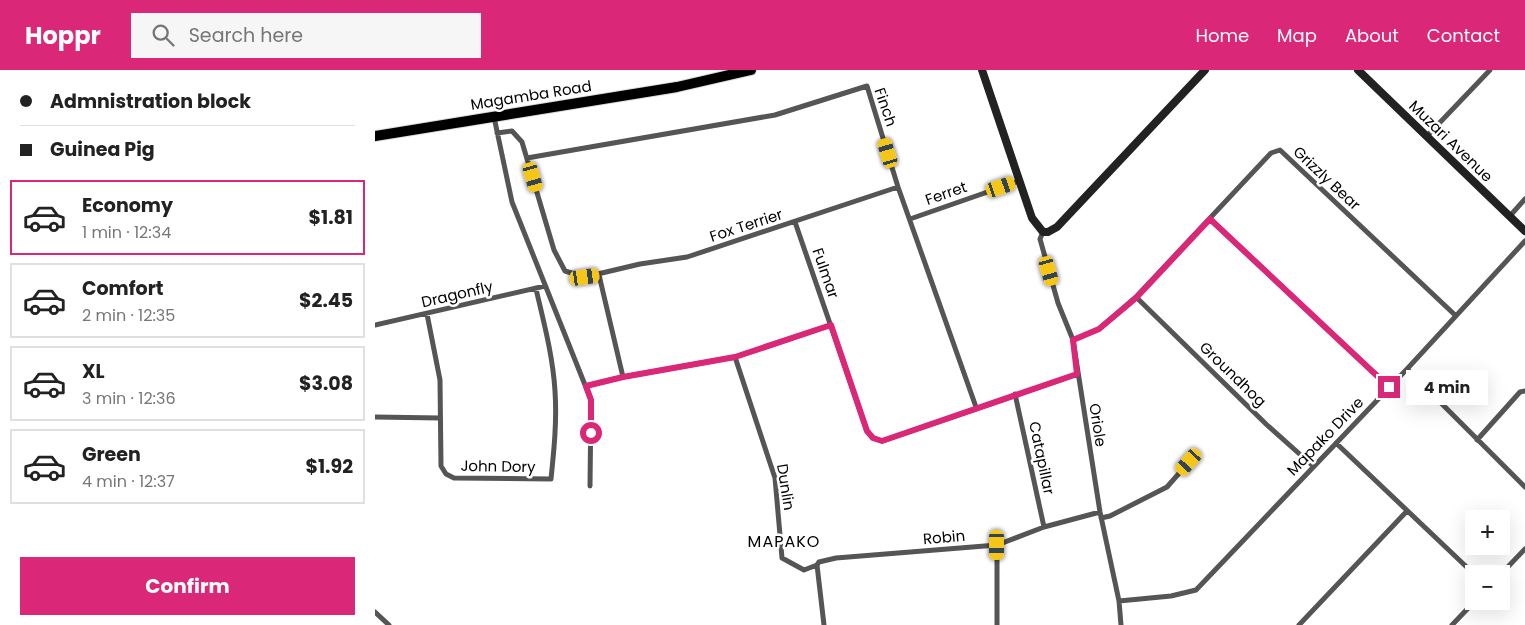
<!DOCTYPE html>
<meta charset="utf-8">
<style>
:root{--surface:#fff;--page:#f6f6f6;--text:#222;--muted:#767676;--line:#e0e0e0;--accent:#db2777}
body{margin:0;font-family:Poppins,sans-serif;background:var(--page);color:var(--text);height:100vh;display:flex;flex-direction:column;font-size:19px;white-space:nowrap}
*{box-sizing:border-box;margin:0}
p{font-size:16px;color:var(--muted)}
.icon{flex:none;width:28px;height:28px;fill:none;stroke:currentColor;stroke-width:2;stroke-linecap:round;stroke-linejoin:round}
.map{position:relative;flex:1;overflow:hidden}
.sheet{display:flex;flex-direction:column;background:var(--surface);width:375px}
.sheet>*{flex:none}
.top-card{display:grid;align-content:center;height:110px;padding:0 20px;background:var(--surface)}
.buttons{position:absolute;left:1090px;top:440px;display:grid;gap:10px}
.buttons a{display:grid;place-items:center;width:45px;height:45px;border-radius:0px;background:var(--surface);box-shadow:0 5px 20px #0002;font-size:25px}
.end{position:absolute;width:22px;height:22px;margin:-11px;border:6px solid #db2777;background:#fff;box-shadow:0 0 0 2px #fff}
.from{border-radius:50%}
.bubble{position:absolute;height:35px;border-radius:0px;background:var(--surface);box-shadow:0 5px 20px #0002;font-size:16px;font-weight:700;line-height:35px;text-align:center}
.car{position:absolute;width:15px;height:30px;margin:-15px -8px;border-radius:6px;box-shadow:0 0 4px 1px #0007;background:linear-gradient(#f5c518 24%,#345 0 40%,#f5c518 0 76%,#345 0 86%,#f5c518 0)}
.top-card b{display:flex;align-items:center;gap:18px;height:48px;font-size:19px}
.top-card b+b{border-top:1px solid var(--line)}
.top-card i{width:12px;height:12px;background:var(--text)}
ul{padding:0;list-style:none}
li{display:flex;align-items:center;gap:15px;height:75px;margin:0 10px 8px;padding:0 10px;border:2px solid var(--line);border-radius:0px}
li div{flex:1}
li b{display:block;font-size:19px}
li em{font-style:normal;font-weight:700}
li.on{border-color:var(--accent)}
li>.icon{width:45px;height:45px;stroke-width:1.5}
.button{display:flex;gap:10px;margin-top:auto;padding:10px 20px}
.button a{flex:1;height:58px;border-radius:0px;background:var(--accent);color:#fff;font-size:20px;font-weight:700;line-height:58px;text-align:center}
header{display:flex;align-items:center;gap:30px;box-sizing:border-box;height:70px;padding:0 25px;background:var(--accent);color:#fff}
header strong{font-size:24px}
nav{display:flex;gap:28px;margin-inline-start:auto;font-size:18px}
.search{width:350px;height:45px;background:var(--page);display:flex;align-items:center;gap:12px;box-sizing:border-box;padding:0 18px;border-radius:0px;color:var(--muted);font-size:19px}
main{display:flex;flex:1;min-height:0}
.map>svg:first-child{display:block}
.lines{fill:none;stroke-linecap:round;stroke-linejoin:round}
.highway-casing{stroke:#dbdbdb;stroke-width:12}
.street{stroke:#555;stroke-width:5}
.secondary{stroke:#222;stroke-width:8}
.highway{stroke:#000;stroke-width:10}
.route{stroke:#db2777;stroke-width:6}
.labels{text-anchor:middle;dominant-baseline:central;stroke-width:5;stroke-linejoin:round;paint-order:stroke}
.street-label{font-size:15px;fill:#000;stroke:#fff}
.neighbourhood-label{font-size:16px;letter-spacing:1px;fill:#000;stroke:#fff}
</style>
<header>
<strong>Hoppr</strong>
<div class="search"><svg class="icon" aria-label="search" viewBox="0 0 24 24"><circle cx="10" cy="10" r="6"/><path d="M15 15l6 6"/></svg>Search here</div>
<nav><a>Home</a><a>Map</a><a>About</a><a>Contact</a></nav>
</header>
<main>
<section class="sheet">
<div class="top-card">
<b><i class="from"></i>Admnistration block</b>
<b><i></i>Guinea Pig</b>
</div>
<ul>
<li class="on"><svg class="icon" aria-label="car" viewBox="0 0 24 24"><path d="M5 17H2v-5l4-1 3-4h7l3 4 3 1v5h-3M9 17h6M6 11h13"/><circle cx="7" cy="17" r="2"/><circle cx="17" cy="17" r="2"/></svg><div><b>Economy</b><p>1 min · 12:34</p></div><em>$1.81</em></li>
<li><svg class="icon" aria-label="car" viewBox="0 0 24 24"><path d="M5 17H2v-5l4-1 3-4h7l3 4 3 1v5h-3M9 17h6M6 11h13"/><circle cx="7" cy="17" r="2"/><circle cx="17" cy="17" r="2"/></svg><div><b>Comfort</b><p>2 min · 12:35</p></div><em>$2.45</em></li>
<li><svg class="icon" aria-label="car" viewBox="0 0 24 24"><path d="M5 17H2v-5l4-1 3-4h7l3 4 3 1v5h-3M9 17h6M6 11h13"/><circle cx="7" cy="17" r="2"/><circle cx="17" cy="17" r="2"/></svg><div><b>XL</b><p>3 min · 12:36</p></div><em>$3.08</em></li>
<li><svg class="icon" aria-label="car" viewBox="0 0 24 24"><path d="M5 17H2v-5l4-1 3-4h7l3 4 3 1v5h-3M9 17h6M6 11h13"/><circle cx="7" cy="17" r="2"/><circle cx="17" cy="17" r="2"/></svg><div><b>Green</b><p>4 min · 12:37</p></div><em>$1.92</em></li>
</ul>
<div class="button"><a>Confirm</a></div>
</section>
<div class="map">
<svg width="1150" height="555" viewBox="0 0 1150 555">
<rect width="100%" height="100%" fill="#fff"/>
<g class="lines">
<g class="highway-casing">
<path id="highway" d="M0,66l302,-49 74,-17"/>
</g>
<path class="street" d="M119,47l18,85 79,198 -1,86
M122,63l15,-2 10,11 32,108 11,21 20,6 55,-13 47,-7 211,-70
M1052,66l63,-66
M152,88l248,-43 92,-29 31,101 78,220
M1134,147l16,-18
M535,149l109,-38
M835,149l179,168
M420,152l72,209 6,7 9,3 196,-67
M668,162l-3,7 18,64 15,37 27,172 19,89 2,24
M224,205l24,102
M761,227l131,128 46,41
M52,244l13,66 1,86 5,8 8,4 97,1c3,-29 6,-58 4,-88 -2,-34 -11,-68 -19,-102
M0,255l170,-39
M698,270l26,-11 37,-32 135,-144 9,-3 175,165
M360,287l40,121 7,80 22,12 13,-5 2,-3 17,-4 161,-13 47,-18 56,-15
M1032,299l118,118
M211,316l37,-9 112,-20 96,-32
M640,324l29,133
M0,347l65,1
M1102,370l43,-48 5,-1
M961,373l138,131
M726,448l9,-2 57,-29 22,-25
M622,475v80
M442,495l7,60
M1126,504l24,-25
M744,531l52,-5 25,-6 211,-221 118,-128
M0,542l14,13
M924,555l108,-114
M1077,555l23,-24"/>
<path class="secondary" d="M607,0l50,148 11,14h5l9,-5 148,-157
M983,0l167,161"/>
<use href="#highway" class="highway"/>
</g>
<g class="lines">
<path class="route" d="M216,363v-33l-5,-14 37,-9 112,-20 96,-32 36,106 6,7 9,3 195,-67 -4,-34 26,-11 37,-31 74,-79 179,168"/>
</g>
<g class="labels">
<g class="street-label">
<text transform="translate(156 25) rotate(-9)">Magamba Road</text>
<text transform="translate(511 37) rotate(71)">Finch</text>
<text transform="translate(1076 71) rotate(44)">Muzari Avenue</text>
<text transform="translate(952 108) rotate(43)">Grizzly Bear</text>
<text transform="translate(571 123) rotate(-19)">Ferret</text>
<text transform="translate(371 155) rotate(-18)">Fox Terrier</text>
<text transform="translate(451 203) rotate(71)">Fulmar</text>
<text transform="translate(82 224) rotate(-13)">Dragonfly</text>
<text transform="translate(858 304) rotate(44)">Groundhog</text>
<text transform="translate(723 355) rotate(81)">Oriole</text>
<text transform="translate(950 366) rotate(-46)">Mapako Drive</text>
<text transform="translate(667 388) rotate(78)">Catapillar</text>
<text transform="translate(123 396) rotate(1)">John Dory</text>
<text transform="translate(411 417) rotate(81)">Dunlin</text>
<text transform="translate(569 467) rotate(-5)">Robin</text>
</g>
<g class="neighbourhood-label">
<text x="409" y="471">MAPAKO</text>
</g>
</g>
</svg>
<div class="buttons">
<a>+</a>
<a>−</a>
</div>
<i class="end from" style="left:216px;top:363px"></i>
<i class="end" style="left:1014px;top:317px"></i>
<div class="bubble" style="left:1031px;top:300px;width:82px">4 min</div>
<i class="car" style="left:513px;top:83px;rotate:343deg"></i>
<i class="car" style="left:158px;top:107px;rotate:164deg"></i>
<i class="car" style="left:626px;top:117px;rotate:71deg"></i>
<i class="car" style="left:674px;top:201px;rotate:164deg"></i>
<i class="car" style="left:210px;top:207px;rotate:82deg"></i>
<i class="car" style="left:814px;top:392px;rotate:222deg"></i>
<i class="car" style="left:622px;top:475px;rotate:180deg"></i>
</div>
</main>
